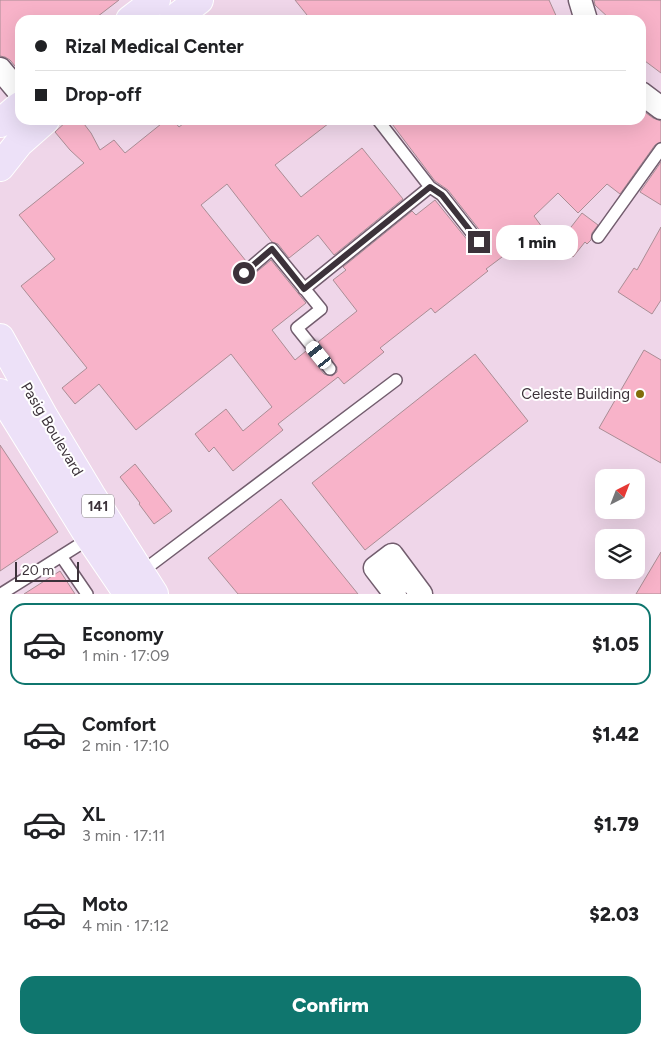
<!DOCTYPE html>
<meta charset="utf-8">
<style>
:root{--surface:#fff;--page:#f2f2f2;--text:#202124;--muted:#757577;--line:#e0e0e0;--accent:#0f766e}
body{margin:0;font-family:Figtree,sans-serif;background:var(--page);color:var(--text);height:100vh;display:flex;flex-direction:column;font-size:19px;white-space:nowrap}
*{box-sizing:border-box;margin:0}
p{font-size:16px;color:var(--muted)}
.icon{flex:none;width:28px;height:28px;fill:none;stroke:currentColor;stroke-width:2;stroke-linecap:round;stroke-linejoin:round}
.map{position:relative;height:594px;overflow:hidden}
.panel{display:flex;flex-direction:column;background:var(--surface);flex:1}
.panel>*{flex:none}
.guide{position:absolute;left:15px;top:15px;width:631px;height:110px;border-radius:15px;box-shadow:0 5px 20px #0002;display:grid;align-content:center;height:110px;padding:0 20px;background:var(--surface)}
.needle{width:32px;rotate:42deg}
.fabs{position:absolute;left:595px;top:469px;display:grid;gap:10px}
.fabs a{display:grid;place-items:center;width:50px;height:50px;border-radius:10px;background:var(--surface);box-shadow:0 5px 20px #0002;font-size:25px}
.scale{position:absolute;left:15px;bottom:12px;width:64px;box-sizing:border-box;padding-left:5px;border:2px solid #3c323a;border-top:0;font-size:14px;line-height:18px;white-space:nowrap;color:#3c323a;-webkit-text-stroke:4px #fff;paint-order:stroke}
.end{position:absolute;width:22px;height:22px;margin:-11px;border:6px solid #3c323a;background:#fff;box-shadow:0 0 0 2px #fff}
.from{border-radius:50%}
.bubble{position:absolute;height:35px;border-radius:15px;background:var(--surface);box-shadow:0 5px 20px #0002;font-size:16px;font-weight:800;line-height:35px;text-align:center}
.car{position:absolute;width:15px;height:30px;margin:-15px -8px;border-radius:6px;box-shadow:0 0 4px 1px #0007;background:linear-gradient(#fff 24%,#345 0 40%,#fff 0 76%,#345 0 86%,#fff 0)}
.guide b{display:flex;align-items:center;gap:18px;height:48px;font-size:19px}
.guide b+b{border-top:1px solid var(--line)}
.guide i{width:12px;height:12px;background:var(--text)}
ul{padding:9px 0 0;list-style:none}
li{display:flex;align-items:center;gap:15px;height:82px;margin:0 10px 8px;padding:0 10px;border:2px solid transparent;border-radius:15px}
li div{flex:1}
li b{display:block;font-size:19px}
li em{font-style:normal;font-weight:800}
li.selected{border-color:var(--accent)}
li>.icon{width:45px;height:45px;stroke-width:1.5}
.cta{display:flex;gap:10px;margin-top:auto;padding:10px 20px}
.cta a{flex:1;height:58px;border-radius:15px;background:var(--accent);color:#fff;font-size:20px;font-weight:800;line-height:58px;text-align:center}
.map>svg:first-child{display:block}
.building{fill:#f8b3c9;stroke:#aa8d95}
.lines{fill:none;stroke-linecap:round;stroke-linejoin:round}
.lane-casing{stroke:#725d6e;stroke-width:14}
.street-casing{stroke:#725d6e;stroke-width:25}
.primary-casing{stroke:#fff;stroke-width:30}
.lane{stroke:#fff;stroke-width:11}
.street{stroke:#fff;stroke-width:22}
.primary{stroke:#ede1f8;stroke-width:28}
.route{stroke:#3c323a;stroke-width:6}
.poi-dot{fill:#816d09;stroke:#fff;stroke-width:2}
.labels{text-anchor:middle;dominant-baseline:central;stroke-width:4;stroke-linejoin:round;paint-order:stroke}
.shield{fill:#fff;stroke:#767075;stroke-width:1}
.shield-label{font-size:14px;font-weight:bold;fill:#3c323a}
.poi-label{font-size:15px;fill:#3c323a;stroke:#fff;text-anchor:end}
.street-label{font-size:15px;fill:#3c323a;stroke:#fff}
</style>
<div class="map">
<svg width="661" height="594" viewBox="0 0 661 594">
<rect width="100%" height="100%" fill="#efd6e9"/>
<path class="building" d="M0,0h119l-26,20h-73v52l-10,-12 -5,-3 -5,-1z
M295,0h254l9,20h-247z
M594,0h67v73l-20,-15v-38h-30l-16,-15z
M642,110l11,8 8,3v21l-6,3 -35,49 -13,-10 -29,29 -20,-20 -24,23 8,11 -56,42 2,2 -53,42 -4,-5 -51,40 4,4 -40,32 -6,-7 -60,47 5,6 -50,41 -19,-24 -5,5 -14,-18 31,-25 17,22 29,-24 -41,-53 -95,76 -37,-46 -24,20 -13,-16 25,-20 -66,-82 34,-27 -36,-44 65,-52 -14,-13 -15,-18 13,-12h13l10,13 9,17 14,-10 11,13 41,-33h7l6,7 9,-7h145l-58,45 26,32 61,-49 41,51 -69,56 -16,-20 -29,23 -11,-14 -6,-2 -45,-58 -26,21 45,56 -9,9 2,8 6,2 3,-1 23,-19 35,43 -34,27 23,30 11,-9 18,23 8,2 5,-4v-5l-19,-25 39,-31 -24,-31 13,-10 -3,-3 69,-56 4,4 19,-15 38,47 8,2 5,-5 -1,-7 -37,-47 -13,-9 -46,-61h252z
M661,162v43l-21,-13z
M582,213l16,12 -6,8 -1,7 -4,4 -2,-2 -12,15 -16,-12z
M661,227v73l-9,14 -34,-22 16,-24 3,2z
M644,350l17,10v103l-62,-35z
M475,354l53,67 -163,129 -53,-67z
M0,445l58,87 -58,39z
M135,464l37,47 -18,13 -15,-20 1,-1 -20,-26z
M281,499l77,95h-120l-30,-36z
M661,552v42h-25z
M60,571l15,23h-51z"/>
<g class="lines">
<g class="lane-casing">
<path id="lane" d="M430,187l12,8 37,47
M598,237l63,-88
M244,273l28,-24 49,60 -24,19 33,41
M304,289l126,-102 -52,-67
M61,556l26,38
M140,573l256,-193
M1,594l89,-56"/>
</g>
<g class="street-casing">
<path id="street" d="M580,0l6,20
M0,69l20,24
M641,93l20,15
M395,594l-20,-26 17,-13 29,39"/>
</g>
<g class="primary-casing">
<path id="primary" d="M130,20l26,-20
M173,20l26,-20
M0,123l20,-17
M0,167l19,-24 26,-23
M0,338l44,79 47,78 63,99
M0,393l90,145 38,56"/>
</g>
<use href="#lane" class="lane"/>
<use href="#street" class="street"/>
<use href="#primary" class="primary"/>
</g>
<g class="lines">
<path class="route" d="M244,273l28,-24 32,40 126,-102 12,8 37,47"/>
</g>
<circle class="poi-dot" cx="640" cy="394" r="5"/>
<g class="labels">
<rect class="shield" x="82" y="494.5" width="32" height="23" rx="4"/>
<g class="shield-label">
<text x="98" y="506">141</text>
</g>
<g class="poi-label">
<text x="630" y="394">Celeste Building</text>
</g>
<g class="street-label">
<text transform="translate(52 429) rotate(59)">Pasig Boulevard</text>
</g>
</g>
</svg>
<div class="fabs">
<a><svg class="needle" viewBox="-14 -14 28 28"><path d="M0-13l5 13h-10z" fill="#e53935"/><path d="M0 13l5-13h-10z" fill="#757577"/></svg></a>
<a><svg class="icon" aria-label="layers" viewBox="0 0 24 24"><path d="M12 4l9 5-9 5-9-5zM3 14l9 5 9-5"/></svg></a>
</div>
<div class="scale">20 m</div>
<i class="end from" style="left:244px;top:273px"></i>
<i class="end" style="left:479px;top:242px"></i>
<div class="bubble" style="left:496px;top:225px;width:82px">1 min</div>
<i class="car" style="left:319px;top:355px;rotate:321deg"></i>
<div class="guide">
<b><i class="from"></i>Rizal Medical Center</b>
<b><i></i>Drop-off</b>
</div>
</div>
<section class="panel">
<ul>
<li class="selected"><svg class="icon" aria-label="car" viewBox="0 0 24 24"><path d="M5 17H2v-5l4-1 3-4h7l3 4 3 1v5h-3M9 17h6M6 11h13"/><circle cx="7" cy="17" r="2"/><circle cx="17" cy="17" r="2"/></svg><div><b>Economy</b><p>1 min · 17:09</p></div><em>$1.05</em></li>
<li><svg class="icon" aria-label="car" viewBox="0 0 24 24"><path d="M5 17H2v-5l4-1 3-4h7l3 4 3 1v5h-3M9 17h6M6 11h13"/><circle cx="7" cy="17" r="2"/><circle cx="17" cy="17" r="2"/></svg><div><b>Comfort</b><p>2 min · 17:10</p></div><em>$1.42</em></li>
<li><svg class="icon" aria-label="car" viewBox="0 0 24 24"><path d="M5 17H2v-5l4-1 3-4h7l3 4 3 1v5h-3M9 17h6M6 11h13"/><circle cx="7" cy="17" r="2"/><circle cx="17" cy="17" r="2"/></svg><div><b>XL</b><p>3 min · 17:11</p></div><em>$1.79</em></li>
<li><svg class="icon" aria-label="car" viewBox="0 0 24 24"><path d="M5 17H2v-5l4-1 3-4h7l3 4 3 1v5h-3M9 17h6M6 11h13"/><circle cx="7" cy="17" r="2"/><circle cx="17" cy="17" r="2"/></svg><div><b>Moto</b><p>4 min · 17:12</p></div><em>$2.03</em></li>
</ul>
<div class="cta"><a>Confirm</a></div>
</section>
